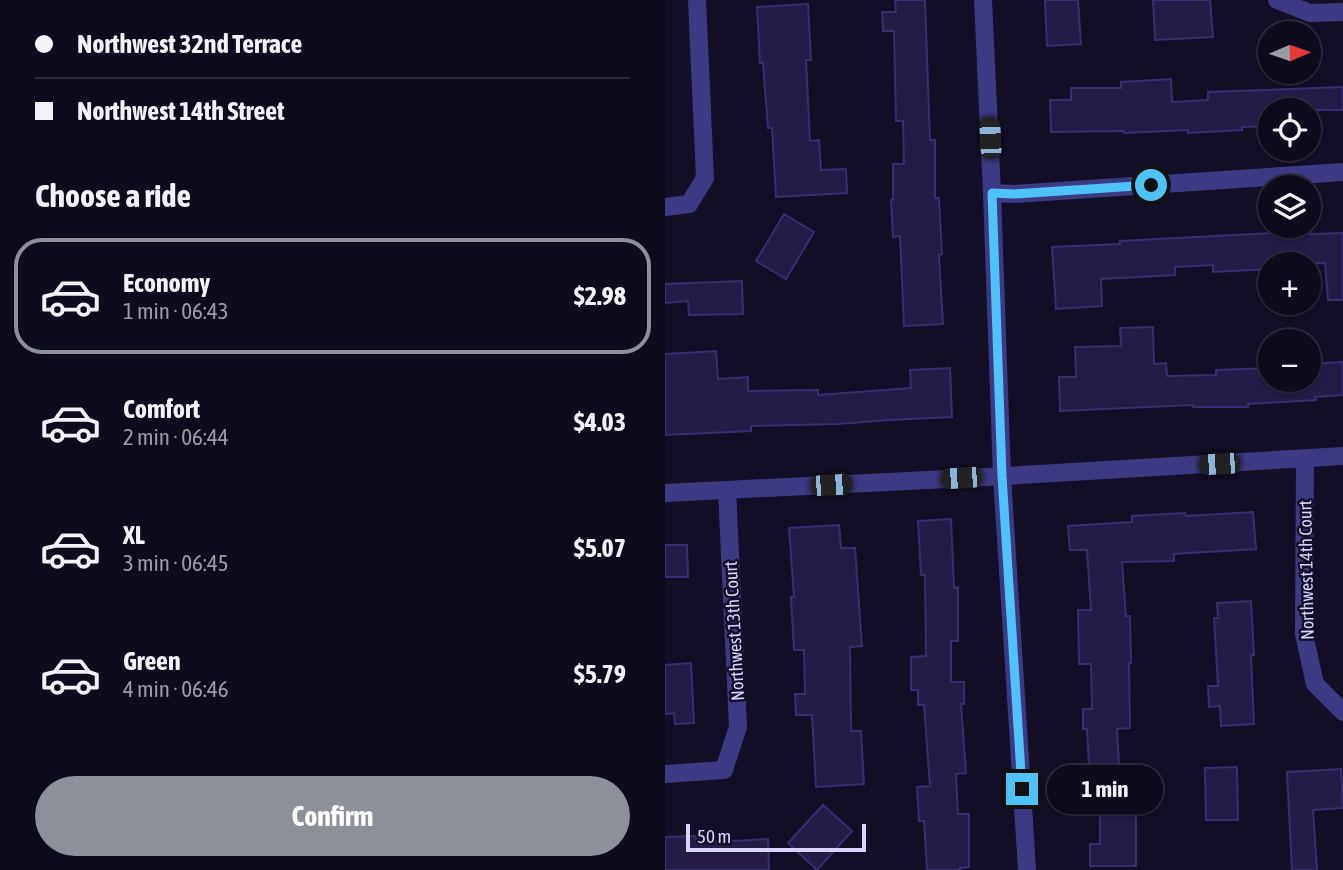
<!DOCTYPE html>
<meta charset="utf-8">
<style>
:root{--surface:#0e0b1c;--page:#171425;--text:#f1f3f6;--muted:#9b9ba3;--line:#2e2b3b;--accent:#8c9099}
body{margin:0;font-family:"Asap Condensed",sans-serif;background:var(--page);color:var(--text);height:100vh;display:flex;flex-direction:column;font-size:26px;white-space:nowrap}
*{box-sizing:border-box;margin:0}
p{font-size:23px;color:var(--muted)}
.icon{flex:none;width:38px;height:38px;fill:none;stroke:currentColor;stroke-width:2;stroke-linecap:round;stroke-linejoin:round}
.map{position:relative;flex:1;overflow:hidden}
.sheet{display:flex;flex-direction:column;background:var(--surface);width:665px}
.sheet>*{flex:none}
.guide{display:grid;align-content:center;height:154px;padding:0 35px;background:var(--surface)}
.needle{width:46px;rotate:88deg}
.fabs{position:absolute;left:593px;top:21px;display:grid;gap:14px}
.fabs a{display:grid;place-items:center;width:63px;height:63px;border-radius:50%;background:var(--surface);box-shadow:0 2px 5px #0004,0 0 0 2px var(--line);font-size:35px}
.scale{position:absolute;left:21px;bottom:18px;width:180px;box-sizing:border-box;padding-left:7px;border:4px solid #d9d4ff;border-top:0;font-size:19px;line-height:24px;white-space:nowrap;color:#d9d4ff;-webkit-text-stroke:5px #130f26;paint-order:stroke}
.end{position:absolute;width:32px;height:32px;margin:-16px;border:9px solid #4fc3f7;background:#111;box-shadow:0 0 0 4px #111}
.from{border-radius:50%}
.bubble{position:absolute;height:49px;border-radius:24px;background:var(--surface);box-shadow:0 2px 5px #0004,0 0 0 2px var(--line);font-size:23px;font-weight:700;line-height:49px;text-align:center}
.car{position:absolute;width:21px;height:42px;margin:-21px -10px;border-radius:9px;box-shadow:0 0 5px 2px #0007;background:linear-gradient(#222 24%,#8ab4d8 0 40%,#222 0 76%,#8ab4d8 0 86%,#222 0)}
.guide b{display:flex;align-items:center;gap:24px;height:66px;font-size:26px}
.guide b+b{border-top:2px solid var(--line)}
.guide i{width:18px;height:18px;background:var(--text)}
ul{padding:0;list-style:none}
li{display:flex;align-items:center;gap:21px;height:116px;margin:0 14px 10px;padding:0 21px;border:4px solid transparent;border-radius:28px}
li div{flex:1}
li b{display:block;font-size:26px}
li em{font-style:normal;font-weight:700}
li.current{border-color:var(--accent)}
li>.icon{width:63px;height:63px;stroke-width:1.5}
h2{padding:0 35px;font-size:32px;line-height:84px}
.button{display:flex;gap:14px;margin-top:auto;padding:14px 35px}
.button a{flex:1;height:80px;border-radius:42px;background:var(--accent);color:#fff;font-size:28px;font-weight:700;line-height:80px;text-align:center}
main{display:flex;flex:1;min-height:0}
.map>svg:first-child{display:block}
.building{fill:#241b47;stroke:#3b2d73;stroke-width:2}
.lines{fill:none;stroke-linecap:round;stroke-linejoin:round}
.minor{stroke:#3d3a85;stroke-width:18}
.route{stroke:#4fc3f7;stroke-width:9}
.labels{text-anchor:middle;dominant-baseline:central;stroke-width:5;stroke-linejoin:round;paint-order:stroke}
.street-label{font-size:18px;fill:#d9d4ff;stroke:#130f26}
</style>
<main>
<section class="sheet">
<div class="guide">
<b><i class="from"></i>Northwest 32nd Terrace</b>
<b><i></i>Northwest 14th Street</b>
</div>
<h2>Choose a ride</h2>
<ul>
<li class="current"><svg class="icon" aria-label="car" viewBox="0 0 24 24"><path d="M5 17H2v-5l4-1 3-4h7l3 4 3 1v5h-3M9 17h6M6 11h13"/><circle cx="7" cy="17" r="2"/><circle cx="17" cy="17" r="2"/></svg><div><b>Economy</b><p>1 min · 06:43</p></div><em>$2.98</em></li>
<li><svg class="icon" aria-label="car" viewBox="0 0 24 24"><path d="M5 17H2v-5l4-1 3-4h7l3 4 3 1v5h-3M9 17h6M6 11h13"/><circle cx="7" cy="17" r="2"/><circle cx="17" cy="17" r="2"/></svg><div><b>Comfort</b><p>2 min · 06:44</p></div><em>$4.03</em></li>
<li><svg class="icon" aria-label="car" viewBox="0 0 24 24"><path d="M5 17H2v-5l4-1 3-4h7l3 4 3 1v5h-3M9 17h6M6 11h13"/><circle cx="7" cy="17" r="2"/><circle cx="17" cy="17" r="2"/></svg><div><b>XL</b><p>3 min · 06:45</p></div><em>$5.07</em></li>
<li><svg class="icon" aria-label="car" viewBox="0 0 24 24"><path d="M5 17H2v-5l4-1 3-4h7l3 4 3 1v5h-3M9 17h6M6 11h13"/><circle cx="7" cy="17" r="2"/><circle cx="17" cy="17" r="2"/></svg><div><b>Green</b><p>4 min · 06:46</p></div><em>$5.79</em></li>
</ul>
<div class="button"><a>Confirm</a></div>
</section>
<div class="map">
<svg width="678" height="870" viewBox="0 0 678 870">
<rect width="100%" height="100%" fill="#130f26"/>
<path class="building" d="M230,0h30l5,140h5v58h4l3,56 -3,1 4,69 -39,2 -4,-90 -7,1 -2,-37h2v-36h11l-1,-43h-7l-2,-90h-11l-1,-19h14z
M380,0h33l3,44 -34,2z
M488,0h57l3,37 -58,3z
M143,4l3,56h-5l4,81 9,-1 2,30 25,-1 1,24 -71,4 -4,-69h-4l-5,-65h-3l-3,-56z
M506,79l1,23 36,-2v-8l135,-5v23h-72v16l-29,1v3l-54,3v-3l-64,3 -1,-2 -72,1 -1,-32h21v-12h50v-6z
M119,214l30,18 -28,47 -30,-18z
M645,231v3l33,-1v67h-15l-3,-37 -54,1v5l-58,3v-7l-38,2v8l-74,4 1,27 -46,3 -4,-62 68,-3v-3z
M77,281l1,33 -54,1 -1,-14 -23,2v-19z
M488,327l1,37 12,-1 1,13 49,-1v-5l55,-2v12h38v-16l34,-2v33l-28,2 1,3 -68,4v3h-55v-2l-133,6 -1,-34h17l-1,-30 46,-1 -1,-18z
M51,351l2,28 30,-2v14l70,-1v5l93,-7 -1,-18 40,-2 2,49 -63,3 -51,4 -87,2v5l-86,4v-81z
M588,512l3,37 -82,5v7l-52,1 4,54h4l1,47h-2l1,65 -13,1 5,86h14v51h-46v-22h10v-42h-9l-4,-73h-4v-20h9l-1,-45h-12l-1,-54h13l-4,-60h-17l-2,-24 64,-4v-6l53,-3 1,3z
M286,519l3,69 4,-1v54h-7v41h13v22h-3l5,69 -10,1 2,40h11v53l-9,1v2h-33l-3,-49h-5l-2,-34 13,-1 -6,-81h-6v-15h-7v-33l15,-1 -1,-81h-4l-3,-54z
M174,525l2,23h14l7,98 -12,1 1,84h10l3,53 -48,3 -4,-72h-16l-1,-21h10l-1,-44h-10l-3,-53h3l-5,-69z
M0,545h22l1,32h-23z
M586,601l3,54h-3l3,69 -33,2 -1,-20 -11,1 -1,-21h10l-4,-68h4l-1,-15z
M26,663l3,60 -19,1 -1,-11 -9,1v-49z
M572,767l1,53h-32l-1,-52z
M676,769l2,39 -30,2 4,60h-25l-5,-98z
M158,805l29,26 -35,39 -29,-27z
M31,836v7l72,-4 1,31h-104v-33z"/>
<g class="lines">
<path class="minor" d="M318,0l9,193 10,283 25,394
M612,0l33,13 33,-1
M327,193l22,1 329,-22
M0,207l24,-3 16,-26 -8,-178
M640,459l-1,175 11,50 28,28
M0,493l322,-16 356,-21
M0,774l59,-4 14,-43 -11,-237"/>
</g>
<g class="lines">
<path class="route" d="M357,789l-20,-313 -10,-283 22,1 137,-9"/>
</g>
<g class="labels">
<g class="street-label">
<text transform="translate(641 570) rotate(-91)">Northwest 14th Court</text>
<text transform="translate(69 631) rotate(-93)">Northwest 13th Court</text>
</g>
</g>
</svg>
<div class="fabs">
<a><svg class="needle" viewBox="-14 -14 28 28"><path d="M0-13l5 13h-10z" fill="#e53935"/><path d="M0 13l5-13h-10z" fill="#9b9ba3"/></svg></a>
<a><svg class="icon" aria-label="locate" viewBox="0 0 24 24"><circle cx="12" cy="12" r="6"/><path d="M12 2v4M12 18v4M2 12h4M18 12h4"/></svg></a>
<a><svg class="icon" aria-label="layers" viewBox="0 0 24 24"><path d="M12 4l9 5-9 5-9-5zM3 14l9 5 9-5"/></svg></a>
<a>+</a>
<a>−</a>
</div>
<div class="scale">50 m</div>
<i class="end from" style="left:486px;top:185px"></i>
<i class="end" style="left:357px;top:789px"></i>
<div class="bubble" style="left:382px;top:765px;width:116px">1 min</div>
<i class="car" style="left:325px;top:138px;rotate:357deg"></i>
<i class="car" style="left:554px;top:464px;rotate:267deg"></i>
<i class="car" style="left:296px;top:478px;rotate:267deg"></i>
<i class="car" style="left:166px;top:485px;rotate:87deg"></i>
</div>
</main>
